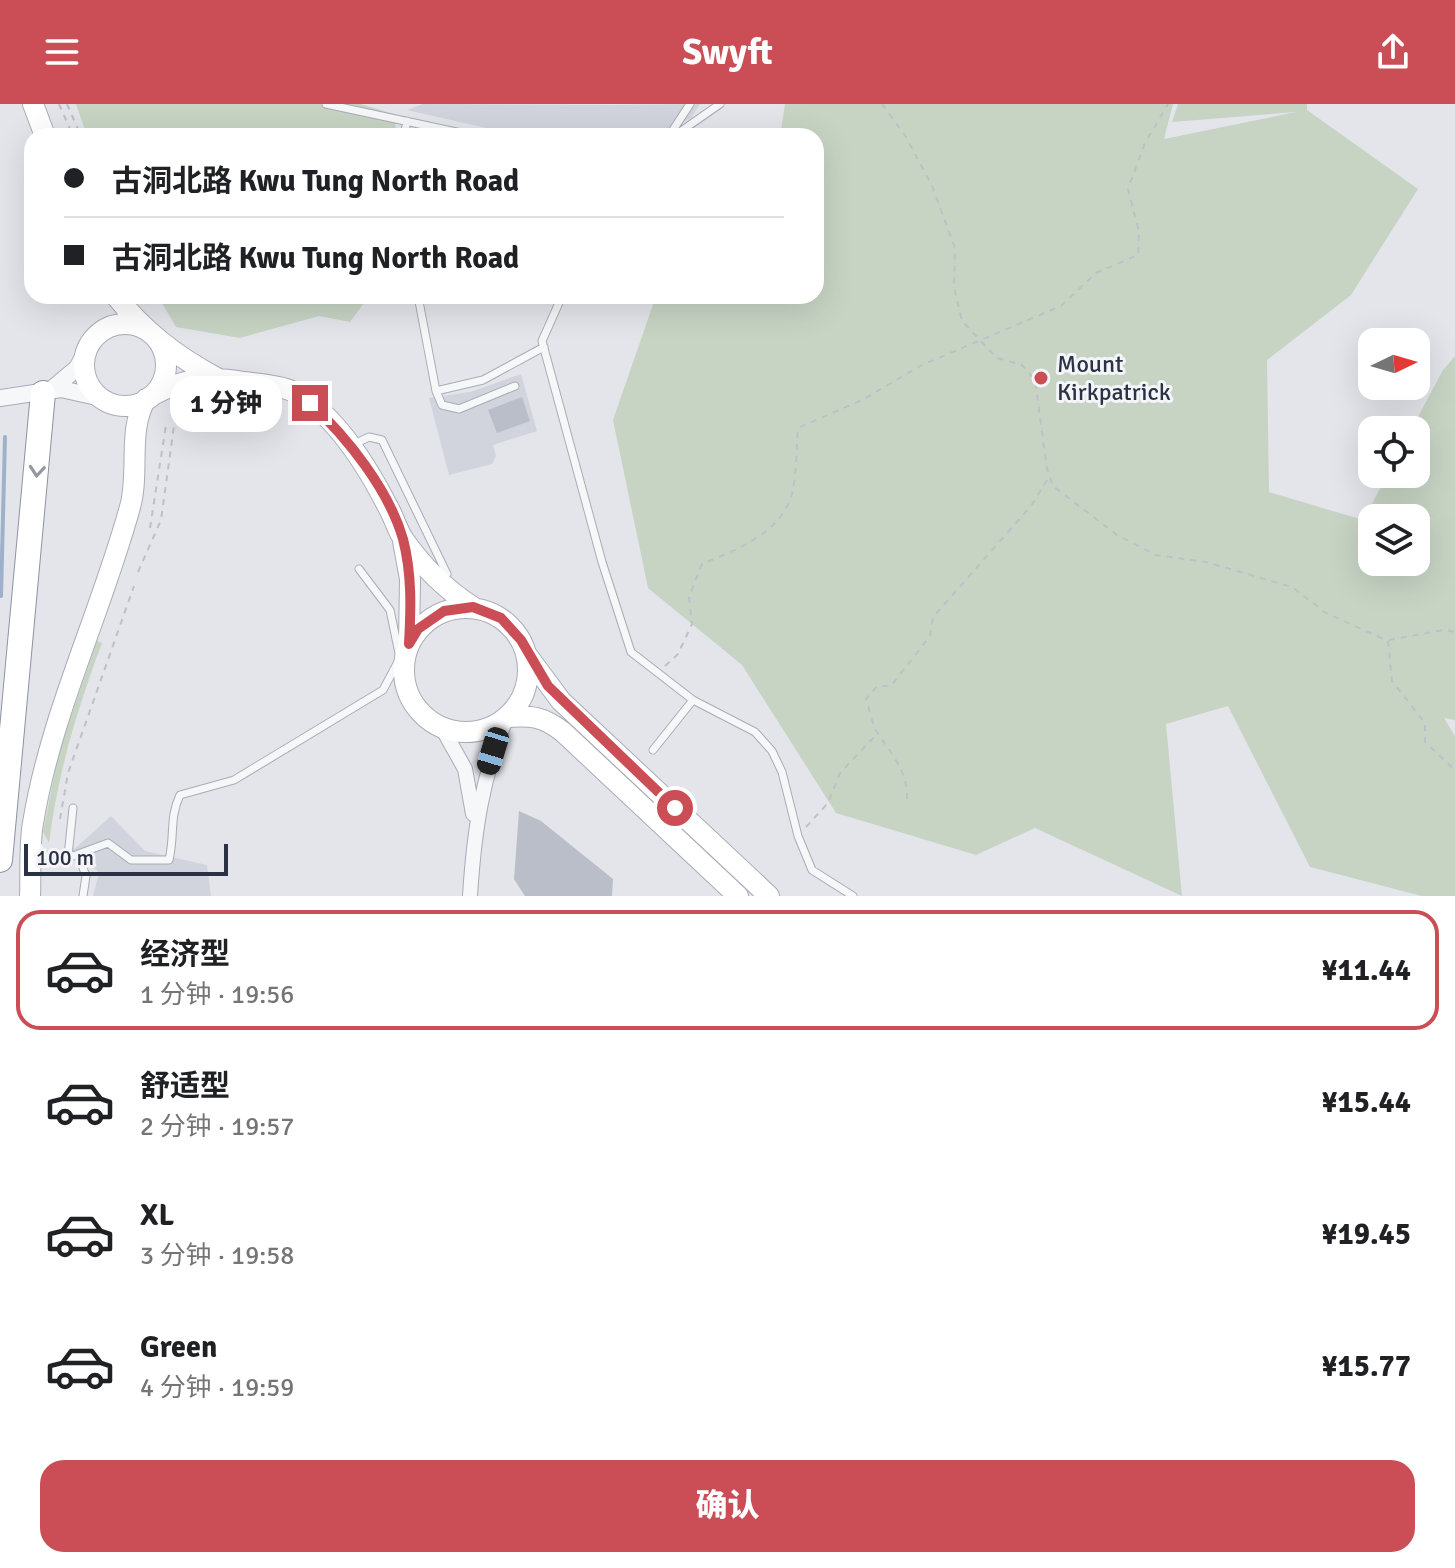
<!DOCTYPE html>
<html lang="zh">
<meta charset="utf-8">
<style>
:root{--surface:#fff;--page:#f6f6f6;--text:#202124;--muted:#757577;--line:#e0e0e0;--accent:#cb4d55}
body{margin:0;font-family:Signika,"Noto Sans SC",sans-serif;background:var(--page);color:var(--text);height:100vh;display:flex;flex-direction:column;font-size:30px;white-space:nowrap}
*{box-sizing:border-box;margin:0}
p{font-size:26px;color:var(--muted)}
.icon{flex:none;width:44px;height:44px;fill:none;stroke:currentColor;stroke-width:2;stroke-linecap:round;stroke-linejoin:round}
.map{position:relative;height:792px;overflow:hidden}
.drawer{display:flex;flex-direction:column;background:var(--surface);flex:1}
.drawer>*{flex:none}
.top-card{position:absolute;left:24px;top:24px;width:800px;height:176px;border-radius:24px;box-shadow:0 8px 32px #0002;display:grid;align-content:center;height:176px;padding:0 40px;background:var(--surface)}
.needle{width:52px;rotate:85deg}
.controls{position:absolute;left:1358px;top:224px;display:grid;gap:16px}
.controls a{display:grid;place-items:center;width:72px;height:72px;border-radius:16px;background:var(--surface);box-shadow:0 8px 32px #0002;font-size:40px}
.scale{position:absolute;left:24px;bottom:20px;width:204px;box-sizing:border-box;padding-left:8px;border:4px solid #2b3243;border-top:0;font-size:22px;line-height:28px;white-space:nowrap;color:#2b3243;-webkit-text-stroke:6px #f3f5f8;paint-order:stroke}
.end{position:absolute;width:36px;height:36px;margin:-18px;border:10px solid #cb4d55;background:#fff;box-shadow:0 0 0 4px #fff}
.from{border-radius:50%}
.bubble{position:absolute;height:56px;border-radius:24px;background:var(--surface);box-shadow:0 8px 32px #0002;font-size:26px;font-weight:800;line-height:56px;text-align:center}
.car{position:absolute;width:24px;height:48px;margin:-24px -12px;border-radius:10px;box-shadow:0 0 6px 2px #0007;background:linear-gradient(#222 24%,#8ab4d8 0 40%,#222 0 76%,#8ab4d8 0 86%,#222 0)}
.top-card b{display:flex;align-items:center;gap:28px;height:76px;font-size:30px}
.top-card b+b{border-top:2px solid var(--line)}
.top-card i{width:20px;height:20px;background:var(--text)}
ul{padding:14px 0 0;list-style:none}
li{display:flex;align-items:center;gap:24px;height:120px;margin:0 16px 12px;padding:0 24px;border:4px solid transparent;border-radius:24px}
li div{flex:1}
li b{display:block;font-size:30px}
li em{font-style:normal;font-weight:800}
li.current{border-color:var(--accent)}
li>.icon{width:72px;height:72px;stroke-width:1.5}
.button{display:flex;gap:16px;margin-top:auto;padding:16px 40px}
.button a{flex:1;height:92px;border-radius:24px;background:var(--accent);color:#fff;font-size:32px;font-weight:800;line-height:92px;text-align:center}
header{display:flex;justify-content:space-between;align-items:center;height:104px;padding:0 40px;background:var(--accent);color:#fff;font-size:36px;font-weight:800}
.map>svg:first-child{display:block}
.built{fill:#d1d4dd}
.green{fill:#c7d4c4;fill-rule:evenodd}
.lines{fill:none;stroke-linecap:round;stroke-linejoin:round}
.stream{stroke:#9fb0ca;stroke-width:4}
.building{fill:#babec8}
.service-casing{stroke:#a8acb5;stroke-width:9}
.minor-casing{stroke:#a8acb5;stroke-width:16}
.tertiary-casing{stroke:#a8acb5;stroke-width:18}
.secondary-casing{stroke:#a8acb5;stroke-width:22}
.motorway-casing{stroke:#8b92a1;stroke-width:26}
.path{stroke:#bdc0c6;stroke-width:2;stroke-dasharray:6 6;stroke-linecap:butt}
.service{stroke:#f6f7f9;stroke-width:7}
.minor{stroke:#f6f7f9;stroke-width:14}
.tertiary{stroke:#f6f7f9;stroke-width:16}
.secondary{stroke:#fff;stroke-width:20}
.motorway{stroke:#fff;stroke-width:24}
.oneway{stroke:#9598a1}
.route{stroke:#cb4d55;stroke-width:10}
.poi-dot{fill:#cb4d55;stroke:#f3f5f8;stroke-width:3}
.labels{text-anchor:middle;dominant-baseline:central;stroke-width:6;stroke-linejoin:round;paint-order:stroke}
.poi-label{font-size:24px;fill:#2b3243;stroke:#f3f5f8;text-anchor:start}
</style>
<header><svg class="icon" aria-label="menu" viewBox="0 0 24 24"><path d="M4 6h16M4 12h16M4 18h16"/></svg>Swyft<svg class="icon" aria-label="share" viewBox="0 0 24 24"><path d="M12 15V3M7 8l5-5 5 5M5 13v7h14v-7"/></svg></header>
<div class="map">
<svg width="1455" height="792" viewBox="0 0 1455 792">
<rect width="100%" height="100%" fill="#e3e5eb"/>
<path class="built" d="M423,0l192,1 85,-1 -9,14 -35,18h-135l-114,-26z
M521,270l16,57 -44,14 3,11 -4,8 -43,11 -20,-77 41,-6z
M111,712l34,35 62,14 4,31h-118l6,-23 -18,-20h-11z"/>
<path class="green" d="M76,0h284l34,10 3,22h-310z
M785,0h388l-9,35 132,-27 -124,10 6,-18h129v6l111,79 -67,106 -84,65 2,132 94,28 25,-46h28v-44h-5l32,-60 12,-14v364l-11,-2 11,18v160h-33l-112,-29 -82,-161 -62,18 16,172 -147,-68 -59,27 -140,-42 -94,-148 -94,-77 -35,-168 43,-124h160v-160h-36zM1416,414v44h-44v-44z
M158,192h211l-19,26 -31,-6 -79,22 -64,-11z
M97,537l5,2c-25,67 -44,129 -53,200l-6,-11 16,-81z"/>
<g class="lines">
<path class="stream" d="M1,492l4,-159"/>
</g>
<path class="building" d="M522,293l8,24 -33,12 -9,-23z
M519,707l22,10 72,58 -1,17h-87l-11,-17z"/>
<g class="lines">
<g class="service-casing">
<path id="service" d="M326,0l149,32
M404,32l3,-15
M669,32l21,-32
M674,32l46,-32
M418,192l18,95 47,-11 61,-33
M562,192l-20,45 60,221 29,90 62,48 62,32 17,19 10,21 16,64 14,34 41,26
M436,287l6,14 17,4 56,-23
M352,341l17,-8 13,3 65,134
M653,646l40,-50
M78,750l8,22 -3,20
M34,751l39,1 35,-13 23,17h38c6,-25 0,-42 11,-65l54,-15 149,-90 17,-32 -10,-48 -31,-41
M68,752l5,-48"/>
</g>
<g class="minor-casing">
<path id="minor" d="M442,624l23,41 8,45
M470,792c4,-64 12,-120 37,-179"/>
</g>
<g class="tertiary-casing">
<path id="tertiary" d="M52,285l25,-21 10,-18
M0,294l61,-9 40,9"/>
</g>
<g class="secondary-casing">
<path id="secondary" d="M33,0l12,32
M116,192c28,36 61,61 101,82
M84 261a41 41 0 1 1 82 0a41 41 0 1 1-82 0Z
M151,292c32,-18 57,-20 93,-14 15,2 34,3 48,9 42,21 75,75 96,116 6,10 9,23 16,33 19,27 41,49 69,67
M403,437l7,38 -1,65
M404 566a62 62 0 1 1 124 0a62 62 0 1 1-124 0Z
M527,551l34,46 208,195
M507,613c25,-2 37,0 56,15l175,164
M30,792c1,-24 -1,-50 3,-73 18,-110 68,-210 97,-316 10,-35 -3,-77 16,-108"/>
</g>
<g class="motorway-casing">
<path id="motorway" d="M0,756l43,-467"/>
</g>
<path class="path" d="M59,0l14,32
M67,0l14,32
M882,0l24,33 26,49 23,62 -1,39 8,34 35,37 25,7 13,15 12,89 6,17 64,49 39,20 50,7 86,25 34,26 62,28 4,40 33,42v19l30,28
M150,424l16,-103
M138,468l23,-52 13,-94
M1389,536l54,-10 12,2
M665,562l13,-12 14,-30 -3,-27 13,-33c32,-13 77,-30 89,-67 6,-20 5,-47 7,-69l64,-28 60,-35 139,-59 35,-33 42,-18 1,-23 -11,-43 17,-46 23,-39
M907,695c1,-26 -14,-43 -28,-64 -7,-9 -9,-25 -13,-36l11,-13h14l39,-50 3,-19 98,-111 18,-29
M60,715l8,-46 66,-187
M806,723l22,-24 12,-30 37,-39"/>
<use href="#service" class="service"/>
<use href="#minor" class="minor"/>
<use href="#tertiary" class="tertiary"/>
<use href="#secondary" class="secondary"/>
<use href="#motorway" class="motorway"/>
</g>
<defs><path id="oneway-chevron" d="M-2-3.5L2.5 0L-2 3.5" fill="none" stroke-width="1.6" stroke-linecap="round" stroke-linejoin="round" transform="scale(2)"/></defs>
<use class="oneway" href="#oneway-chevron" transform="translate(37 367) rotate(95)"/>
<g class="lines">
<path class="route" d="M310,299c37,34 79,87 93,136 9,35 8,69 6,105l9,-15 26,-18 29,-4 28,11 20,22 27,46 127,122"/>
</g>
<circle class="poi-dot" cx="1041" cy="274" r="8"/>
<g class="labels">
<g class="poi-label">
<text x="1057" y="260">Mount<tspan x="1057" dy="28">Kirkpatrick</tspan></text>
</g>
</g>
</svg>
<div class="controls">
<a><svg class="needle" viewBox="-14 -14 28 28"><path d="M0-13l5 13h-10z" fill="#e53935"/><path d="M0 13l5-13h-10z" fill="#757577"/></svg></a>
<a><svg class="icon" aria-label="locate" viewBox="0 0 24 24"><circle cx="12" cy="12" r="6"/><path d="M12 2v4M12 18v4M2 12h4M18 12h4"/></svg></a>
<a><svg class="icon" aria-label="layers" viewBox="0 0 24 24"><path d="M12 4l9 5-9 5-9-5zM3 14l9 5 9-5"/></svg></a>
</div>
<div class="scale">100 m</div>
<i class="end from" style="left:675px;top:704px"></i>
<i class="end" style="left:310px;top:299px"></i>
<div class="bubble" style="left:170px;top:272px;width:112px">1 分钟</div>
<i class="car" style="left:493px;top:647px;rotate:197deg"></i>
<div class="top-card">
<b><i class="from"></i>古洞北路 Kwu Tung North Road</b>
<b><i></i>古洞北路 Kwu Tung North Road</b>
</div>
</div>
<section class="drawer">
<ul>
<li class="current"><svg class="icon" aria-label="car" viewBox="0 0 24 24"><path d="M5 17H2v-5l4-1 3-4h7l3 4 3 1v5h-3M9 17h6M6 11h13"/><circle cx="7" cy="17" r="2"/><circle cx="17" cy="17" r="2"/></svg><div><b>经济型</b><p>1 分钟 · 19:56</p></div><em>¥11.44</em></li>
<li><svg class="icon" aria-label="car" viewBox="0 0 24 24"><path d="M5 17H2v-5l4-1 3-4h7l3 4 3 1v5h-3M9 17h6M6 11h13"/><circle cx="7" cy="17" r="2"/><circle cx="17" cy="17" r="2"/></svg><div><b>舒适型</b><p>2 分钟 · 19:57</p></div><em>¥15.44</em></li>
<li><svg class="icon" aria-label="car" viewBox="0 0 24 24"><path d="M5 17H2v-5l4-1 3-4h7l3 4 3 1v5h-3M9 17h6M6 11h13"/><circle cx="7" cy="17" r="2"/><circle cx="17" cy="17" r="2"/></svg><div><b>XL</b><p>3 分钟 · 19:58</p></div><em>¥19.45</em></li>
<li><svg class="icon" aria-label="car" viewBox="0 0 24 24"><path d="M5 17H2v-5l4-1 3-4h7l3 4 3 1v5h-3M9 17h6M6 11h13"/><circle cx="7" cy="17" r="2"/><circle cx="17" cy="17" r="2"/></svg><div><b>Green</b><p>4 分钟 · 19:59</p></div><em>¥15.77</em></li>
</ul>
<div class="button"><a>确认</a></div>
</section>
